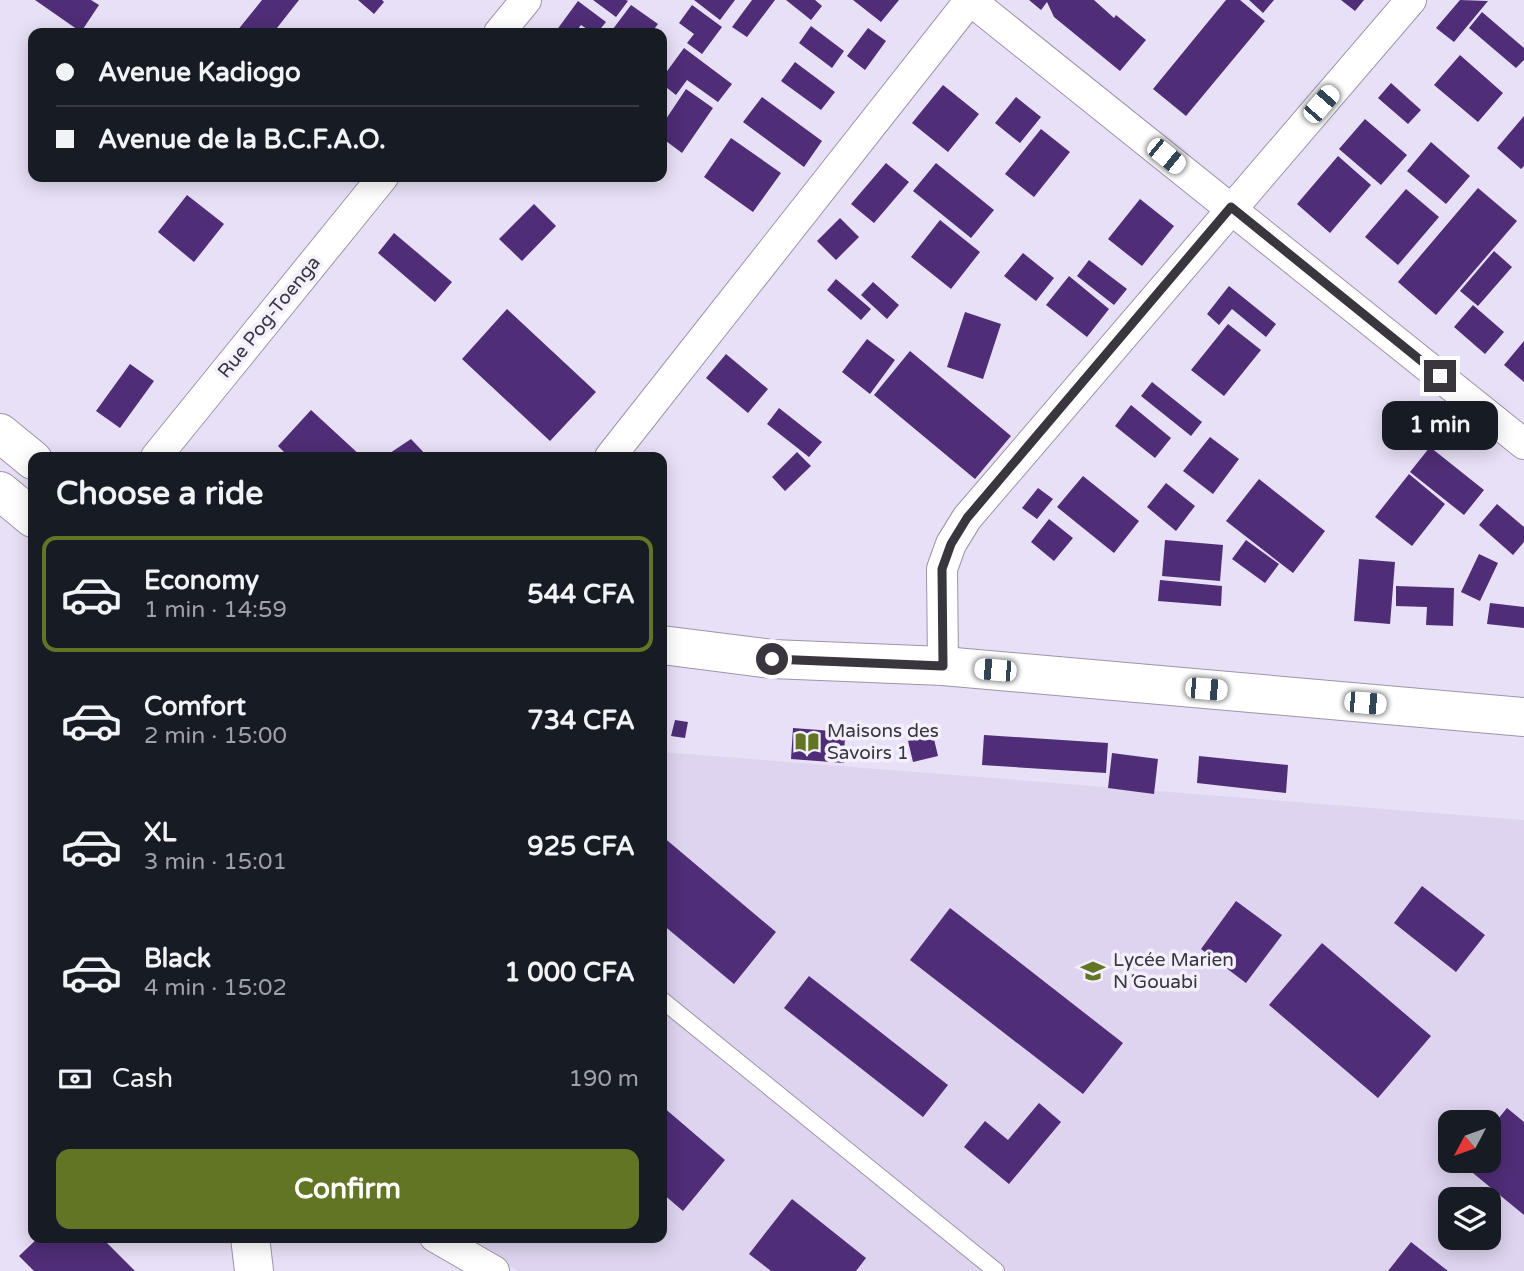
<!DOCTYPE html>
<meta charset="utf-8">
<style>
:root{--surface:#171b24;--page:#20242c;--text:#f1f3f6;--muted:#9ea1a6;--line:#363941;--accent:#617524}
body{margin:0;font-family:"Varela Round",sans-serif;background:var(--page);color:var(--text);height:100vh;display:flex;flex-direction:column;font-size:26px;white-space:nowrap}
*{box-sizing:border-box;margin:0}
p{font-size:23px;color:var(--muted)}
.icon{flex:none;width:38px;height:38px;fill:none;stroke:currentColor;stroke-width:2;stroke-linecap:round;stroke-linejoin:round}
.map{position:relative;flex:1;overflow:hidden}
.sheet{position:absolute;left:28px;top:452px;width:639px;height:791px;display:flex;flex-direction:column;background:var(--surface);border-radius:14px;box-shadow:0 4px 18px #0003}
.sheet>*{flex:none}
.guide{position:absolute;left:28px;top:28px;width:639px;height:154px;border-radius:14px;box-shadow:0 4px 18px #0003;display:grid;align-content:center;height:154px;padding:0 28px;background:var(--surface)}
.needle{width:46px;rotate:229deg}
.buttons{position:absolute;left:1438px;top:1110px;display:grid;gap:14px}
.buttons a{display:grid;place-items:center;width:63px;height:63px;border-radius:14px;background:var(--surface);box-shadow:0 4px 18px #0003;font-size:35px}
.end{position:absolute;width:32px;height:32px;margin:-16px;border:9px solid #39363e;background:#fff;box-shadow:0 0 0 4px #fff}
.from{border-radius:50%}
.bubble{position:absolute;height:49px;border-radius:14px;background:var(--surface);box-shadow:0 4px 18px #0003;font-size:23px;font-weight:700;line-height:49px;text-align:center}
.car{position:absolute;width:21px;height:42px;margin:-21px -10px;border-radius:9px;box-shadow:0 0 5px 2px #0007;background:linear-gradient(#fff 24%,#345 0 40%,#fff 0 76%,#345 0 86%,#fff 0)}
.guide b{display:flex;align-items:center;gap:24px;height:66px;font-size:26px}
.guide b+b{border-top:2px solid var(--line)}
.guide i{width:18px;height:18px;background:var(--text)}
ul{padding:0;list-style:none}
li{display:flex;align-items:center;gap:21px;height:116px;margin:0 14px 10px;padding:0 14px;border:4px solid transparent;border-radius:14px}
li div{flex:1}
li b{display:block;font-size:26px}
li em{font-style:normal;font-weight:700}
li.current{border-color:var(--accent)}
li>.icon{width:63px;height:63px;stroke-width:1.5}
h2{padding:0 28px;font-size:32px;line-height:84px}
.pay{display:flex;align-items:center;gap:18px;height:77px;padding:0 28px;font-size:26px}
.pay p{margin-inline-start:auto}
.primary-button{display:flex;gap:14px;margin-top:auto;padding:14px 28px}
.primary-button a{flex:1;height:80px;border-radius:14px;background:var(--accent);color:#fff;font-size:28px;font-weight:700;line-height:80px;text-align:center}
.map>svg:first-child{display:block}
.built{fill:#ded4f0;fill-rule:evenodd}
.building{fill:#4f2d77}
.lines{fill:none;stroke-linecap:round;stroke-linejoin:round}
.service-casing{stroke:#9c94a8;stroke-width:18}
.minor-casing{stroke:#9c94a8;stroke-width:32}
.primary-casing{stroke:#9c94a8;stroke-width:40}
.trunk-casing{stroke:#9c94a8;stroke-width:40}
.service{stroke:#fff;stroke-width:16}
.minor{stroke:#fff;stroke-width:30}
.primary{stroke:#fff;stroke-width:38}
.trunk{stroke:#fff;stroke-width:38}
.route{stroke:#39363e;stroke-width:9}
.labels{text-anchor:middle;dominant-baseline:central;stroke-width:7;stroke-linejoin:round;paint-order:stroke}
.street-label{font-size:19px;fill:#39363e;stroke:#f4effc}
.poi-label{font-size:19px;fill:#39363e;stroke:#f4effc;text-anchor:start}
</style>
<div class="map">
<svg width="1524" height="1271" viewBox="0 0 1524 1271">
<rect width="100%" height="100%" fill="#e8e0f6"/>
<path class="built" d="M662,752l862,68v451h-1006l-57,-34h201zM1451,1122h38v38h-38zM1451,1199h38v38h-38z"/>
<path class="building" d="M35,0h56l8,5 -18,27z
M262,0h37l-26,33h-33l-3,-2z
M358,0h24l2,2 -10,12z
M593,0h33l2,1 -12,16z
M694,0h41l-15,20z
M752,0h23l-28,37 -15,-10z
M786,0h29l7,6 -11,14z
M853,0h46l-18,22z
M1029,0h65l20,18 2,-3 30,25 -26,31 -66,-54 -7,-15 -6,8z
M1226,0h14l25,21 -79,95 -33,-27z
M1249,0h25l-11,13z
M1341,0h23l-9,11z
M1460,0l28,1 -34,41 -18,-14z
M578,1l28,21 -9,11h-4l-12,-8 -6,8h-16l-3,-2z
M631,5l27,19 -7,9h-41z
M692,5l30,22 -20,27 -15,-11 7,-9 -15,-11z
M1482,12l42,36v12l-8,8 -47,-40z
M811,26l33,25 -12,17 -33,-25z
M868,28l18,13 -21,29 -18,-14z
M684,48l48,36 -14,18 -31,-22 -11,15 -14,-11v-6z
M1460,55l43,38 -25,29 -44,-37z
M795,62l40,30 -14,18 -40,-29z
M1391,83l30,27 -13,14 -30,-26z
M943,85l36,29 -31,38 -36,-29z
M686,89l27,19 -31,45 -20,-15v-13z
M762,97l60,44 -18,26 -61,-45z
M1016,97l25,20 -21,26 -25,-20z
M1524,116v50l-3,3 -24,-21z
M1365,119l42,36 -26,30 -42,-36z
M1041,129l29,23 -36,45 -29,-23z
M731,138l50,35 -28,39 -49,-35z
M1431,142l39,34 -24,28 -39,-33z
M1338,156l33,29 -41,48 -33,-29z
M886,163l23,19 -35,41 -23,-19z
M936,163l58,47 -23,28 -58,-47z
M1478,188l39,33 -81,94 -38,-33z
M1406,189l33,28 -41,48 -33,-28z
M187,195l37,29 -30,38 -36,-30z
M1140,199l34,27 -32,40 -34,-27z
M534,204l22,22 -34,35 -23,-22z
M840,218l19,19 -23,23 -19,-19z
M940,220l40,32 -29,37 -40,-32z
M394,233l58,49 -17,20 -57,-49z
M1494,251l18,16 -34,39 -18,-15z
M1023,253l31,25 -18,23 -32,-25z
M1089,260l38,29 -13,16 -37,-29z
M1069,276l40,33 -22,28 -41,-32z
M836,279l35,30 -10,11 -34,-30z
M873,282l26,23 -12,14 -26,-24z
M1229,286l47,38 -10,13 -34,-28 -13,16 -12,-11z
M1473,305l31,27 -19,22 -31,-27z
M507,309l89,83 -46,49 -88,-82z
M965,312l36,12 -18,55 -36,-12z
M1228,324l33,26 -37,46 -33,-26z
M867,339l28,21 -25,34 -28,-22z
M1524,341v41l-20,-17z
M910,351l101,85 -36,43 -101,-84z
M726,354l42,35 -20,24 -42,-35z
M130,364l24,17 -34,47 -24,-17z
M1152,382l50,40 -11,14 -50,-40z
M1131,405l40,33 -16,20 -40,-32z
M779,408l43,34 -13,15 -42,-33z
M311,410l51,47h-73l-11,-11z
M1210,437l29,22 -26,35 -30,-23z
M411,439l17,18h-44z
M1430,447l54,43 -20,25 -54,-43z
M797,452l14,14 -26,25 -13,-14z
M1409,474l36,30 -33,42 -37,-29z
M1083,476l56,45 -25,32 -57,-46z
M1259,479l66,52 -32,42 -67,-52z
M1166,483l29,23 -19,25 -29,-24z
M1038,488l15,11 -16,20 -15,-11z
M1497,504l27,23v15l-11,13 -34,-30z
M1049,519l24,19 -19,23 -23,-19z
M1165,540l58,5 -3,36 -58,-5z
M1246,540l33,24 -14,19 -33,-24z
M1479,554l19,9 -18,38 -19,-9z
M1359,559l36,3 -5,62 -36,-3z
M1160,580l62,6 -1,20 -63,-5z
M1396,586l58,2 -1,38 -27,-1 1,-18 -31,-1z
M1490,603l34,4v21l-37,-4z
M675,720l13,2 -3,16 -14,-2z
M793,728l52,4 -1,31 -53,-4z
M933,735l5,21 -25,6 -5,-21z
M984,735l124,8 -2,30 -124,-8z
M1112,753l46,6 -4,35 -46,-6z
M1199,756l89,9 -2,28 -89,-10z
M662,836l114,96 -42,52 -72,-60z
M1422,886l63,49 -29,37 -62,-49z
M1236,901l46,34 -36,48 -45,-34z
M950,908l173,135 -40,51 -173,-134z
M1322,943l109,93 -53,62 -109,-93z
M809,976l139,109 -25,32 -139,-109z
M1039,1103l22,19 -52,62 -45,-37 21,-26 23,19z
M662,1106l63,54 -42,51 -21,-18z
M1507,1108l17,14v93l-62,-51 3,-4h24v-30z
M792,1199l74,59 -10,13h-85l-22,-17z
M39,1237h62l34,34h-101l-15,-15z
M1411,1242l37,29h-60z"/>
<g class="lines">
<g class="service-casing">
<path id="service" d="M662,1000l334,271"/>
</g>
<g class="minor-casing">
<path id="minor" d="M970,0l554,444
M499,33l27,-33
M156,457l227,-280
M610,457l360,-457
M943,666l-1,-97 9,-25 16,-26 444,-518
M435,1237l59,34"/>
</g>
<g class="primary-casing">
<path id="primary" d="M250,1237l4,34"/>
</g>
<g class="trunk-casing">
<path id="trunk" d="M0,433l33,27
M0,491l33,27
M662,645l110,14 171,7 581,51"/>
</g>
<use href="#service" class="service"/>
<use href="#minor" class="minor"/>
<use href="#primary" class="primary"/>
<use href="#trunk" class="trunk"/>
</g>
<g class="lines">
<path class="route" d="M772,659l171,7 -1,-97 9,-25 16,-26 264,-311 209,169"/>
</g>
<defs>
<g id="library-bare" transform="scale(1.89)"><path d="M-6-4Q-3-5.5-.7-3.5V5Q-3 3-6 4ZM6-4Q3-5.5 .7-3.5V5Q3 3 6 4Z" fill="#617524" stroke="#f4effc" stroke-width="2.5" paint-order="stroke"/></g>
<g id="school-bare" transform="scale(1.89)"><path d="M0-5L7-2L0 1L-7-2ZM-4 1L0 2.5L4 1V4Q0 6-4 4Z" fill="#617524" stroke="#f4effc" stroke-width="2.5" paint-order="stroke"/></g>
</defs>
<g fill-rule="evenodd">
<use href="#library-bare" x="807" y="742"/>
<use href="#school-bare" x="1093" y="971"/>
</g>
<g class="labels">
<g class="street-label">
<text transform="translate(269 317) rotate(-51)">Rue Pog-Toenga</text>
</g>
<g class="poi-label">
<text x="827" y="731">Maisons des<tspan x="827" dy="22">Savoirs 1</tspan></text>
<text x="1113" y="960">Lycée Marien<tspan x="1113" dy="22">N´Gouabi</tspan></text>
</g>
</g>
</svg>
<div class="buttons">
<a><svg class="needle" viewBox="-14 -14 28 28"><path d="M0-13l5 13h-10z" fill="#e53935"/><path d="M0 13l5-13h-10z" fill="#9ea1a6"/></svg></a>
<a><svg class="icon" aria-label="layers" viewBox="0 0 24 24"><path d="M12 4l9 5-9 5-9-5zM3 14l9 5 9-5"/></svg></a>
</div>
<i class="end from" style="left:772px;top:659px"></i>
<i class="end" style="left:1440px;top:376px"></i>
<div class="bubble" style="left:1382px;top:401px;width:116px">1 min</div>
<i class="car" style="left:1321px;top:104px;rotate:41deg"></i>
<i class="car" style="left:1166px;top:156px;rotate:129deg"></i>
<i class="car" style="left:995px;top:670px;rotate:275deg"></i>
<i class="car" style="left:1206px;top:689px;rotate:95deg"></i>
<i class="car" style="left:1365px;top:703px;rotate:95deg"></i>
<div class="guide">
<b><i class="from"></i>Avenue Kadiogo</b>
<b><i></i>Avenue de la B.C.F.A.O.</b>
</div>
<section class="sheet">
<h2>Choose a ride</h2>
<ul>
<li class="current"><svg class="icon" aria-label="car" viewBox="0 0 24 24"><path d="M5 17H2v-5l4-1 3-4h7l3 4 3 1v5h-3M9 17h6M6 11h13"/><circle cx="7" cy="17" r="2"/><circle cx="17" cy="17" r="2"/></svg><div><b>Economy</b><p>1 min · 14:59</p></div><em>544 CFA</em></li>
<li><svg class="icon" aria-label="car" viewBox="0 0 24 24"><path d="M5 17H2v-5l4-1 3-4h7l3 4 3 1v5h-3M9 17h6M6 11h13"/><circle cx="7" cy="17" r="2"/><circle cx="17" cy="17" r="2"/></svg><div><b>Comfort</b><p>2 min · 15:00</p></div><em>734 CFA</em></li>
<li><svg class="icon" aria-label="car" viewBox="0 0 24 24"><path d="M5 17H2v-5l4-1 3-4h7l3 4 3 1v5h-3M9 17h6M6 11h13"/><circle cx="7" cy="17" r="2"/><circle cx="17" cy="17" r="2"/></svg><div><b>XL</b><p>3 min · 15:01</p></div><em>925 CFA</em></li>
<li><svg class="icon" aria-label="car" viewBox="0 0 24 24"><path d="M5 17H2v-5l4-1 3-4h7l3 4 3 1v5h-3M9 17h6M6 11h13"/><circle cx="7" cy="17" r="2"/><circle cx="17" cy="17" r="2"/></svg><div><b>Black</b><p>4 min · 15:02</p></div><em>1 000 CFA</em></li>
</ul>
<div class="pay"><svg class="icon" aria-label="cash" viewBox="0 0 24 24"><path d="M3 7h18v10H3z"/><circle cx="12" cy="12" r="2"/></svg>Cash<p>190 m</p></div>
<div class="primary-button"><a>Confirm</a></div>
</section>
</div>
